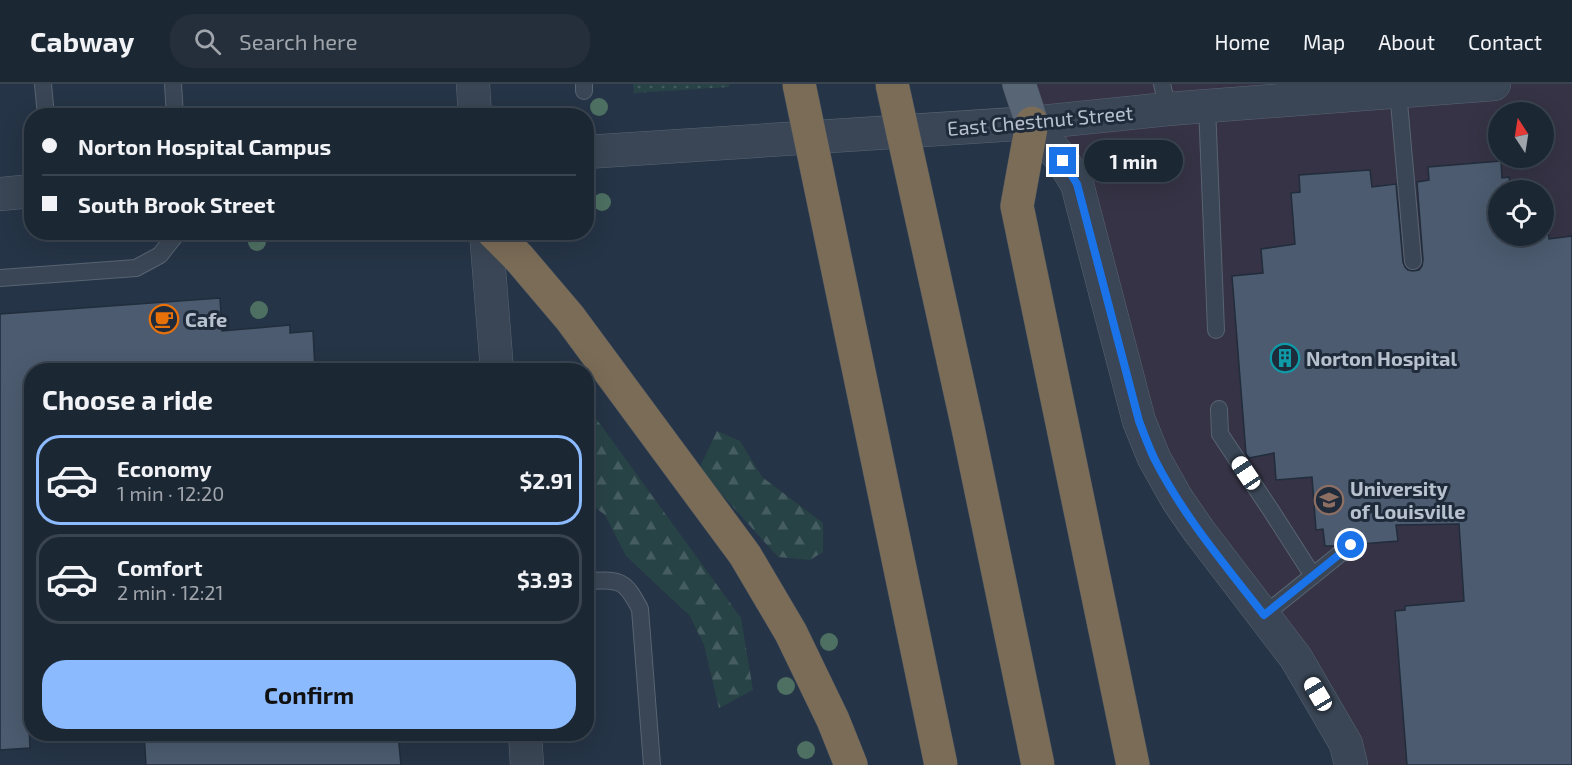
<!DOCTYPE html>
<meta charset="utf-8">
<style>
:root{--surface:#1c2734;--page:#252f3c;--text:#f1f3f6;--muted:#a0a5ac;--line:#3a444f;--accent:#8cbaff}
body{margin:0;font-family:"Exo 2",sans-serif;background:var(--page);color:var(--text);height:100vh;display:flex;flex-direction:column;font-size:22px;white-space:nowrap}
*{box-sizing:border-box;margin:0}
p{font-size:20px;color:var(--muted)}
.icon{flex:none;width:33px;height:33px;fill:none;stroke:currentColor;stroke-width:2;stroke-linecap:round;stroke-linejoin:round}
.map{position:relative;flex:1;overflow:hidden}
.panel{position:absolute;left:24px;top:279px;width:570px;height:378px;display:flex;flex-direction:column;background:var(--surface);border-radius:24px;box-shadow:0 6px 24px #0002,0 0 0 2px var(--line)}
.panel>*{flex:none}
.banner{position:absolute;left:24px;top:24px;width:570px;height:132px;border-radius:24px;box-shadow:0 6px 24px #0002,0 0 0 2px var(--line);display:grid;align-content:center;height:132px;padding:0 18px;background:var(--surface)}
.needle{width:39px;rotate:348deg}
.buttons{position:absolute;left:1488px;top:18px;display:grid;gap:12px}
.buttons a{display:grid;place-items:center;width:66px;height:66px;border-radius:50%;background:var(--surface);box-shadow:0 6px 24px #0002,0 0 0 2px var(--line);font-size:30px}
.end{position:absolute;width:27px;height:27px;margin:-14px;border:8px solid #1a73e8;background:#fff;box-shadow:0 0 0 3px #fff}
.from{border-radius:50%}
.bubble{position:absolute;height:42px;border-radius:21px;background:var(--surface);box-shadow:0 6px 24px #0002,0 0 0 2px var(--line);font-size:20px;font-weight:700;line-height:42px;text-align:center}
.car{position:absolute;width:18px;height:36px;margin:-18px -9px;border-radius:8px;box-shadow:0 0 4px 2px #0007;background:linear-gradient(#fff 24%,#345 0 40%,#fff 0 76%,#345 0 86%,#fff 0)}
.banner b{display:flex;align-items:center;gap:21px;height:57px;font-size:22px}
.banner b+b{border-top:2px solid var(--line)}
.banner i{width:15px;height:15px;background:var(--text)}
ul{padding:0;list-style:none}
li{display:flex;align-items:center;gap:18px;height:90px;margin:0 12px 9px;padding:0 6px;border:3px solid var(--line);border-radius:24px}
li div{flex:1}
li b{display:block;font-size:22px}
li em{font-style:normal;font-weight:700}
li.on{border-color:var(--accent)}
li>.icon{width:54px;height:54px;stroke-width:1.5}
h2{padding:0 18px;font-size:27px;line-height:72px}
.button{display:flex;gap:12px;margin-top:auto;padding:12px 18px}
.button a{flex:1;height:69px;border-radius:24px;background:var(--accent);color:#111;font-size:24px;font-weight:700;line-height:69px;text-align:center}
header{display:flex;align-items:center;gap:36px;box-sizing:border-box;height:84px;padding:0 30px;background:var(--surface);border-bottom:2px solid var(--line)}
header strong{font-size:28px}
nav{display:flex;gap:33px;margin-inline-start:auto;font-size:21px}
.search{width:420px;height:54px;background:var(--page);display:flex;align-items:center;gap:15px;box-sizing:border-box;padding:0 21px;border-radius:24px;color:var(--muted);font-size:22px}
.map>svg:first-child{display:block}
.medical{fill:#353345;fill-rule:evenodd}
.grass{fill:url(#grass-dots)}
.forest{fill:url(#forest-firs)}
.building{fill:#4c5b6f;stroke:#212d3c;stroke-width:1.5}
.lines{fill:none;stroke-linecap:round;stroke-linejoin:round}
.service-casing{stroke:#596472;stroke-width:18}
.tertiary-casing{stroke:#596472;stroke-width:34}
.primary-casing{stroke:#444f5e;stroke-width:34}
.motorway-casing{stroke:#45515f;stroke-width:34}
.service{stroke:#3a4655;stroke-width:16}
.tertiary{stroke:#3a4655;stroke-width:33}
.primary{stroke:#586575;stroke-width:33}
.motorway{stroke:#7b6c57;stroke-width:33}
.motorway-bridge-casing{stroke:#45515f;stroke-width:34;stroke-linecap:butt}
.motorway-bridge{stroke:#7b6c57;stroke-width:33}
.tree{fill:#4d7062}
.route{stroke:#1a73e8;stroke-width:8}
.labels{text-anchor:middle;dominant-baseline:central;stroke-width:6;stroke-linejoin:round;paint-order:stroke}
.street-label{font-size:20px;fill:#b8c1ce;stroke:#1f2b3a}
.poi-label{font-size:20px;font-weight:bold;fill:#b8c1ce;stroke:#1f2b3a;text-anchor:start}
</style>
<header>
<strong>Cabway</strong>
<div class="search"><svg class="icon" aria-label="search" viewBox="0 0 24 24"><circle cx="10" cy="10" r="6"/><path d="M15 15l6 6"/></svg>Search here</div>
<nav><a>Home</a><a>Map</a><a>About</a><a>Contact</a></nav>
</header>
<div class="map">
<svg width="1572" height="681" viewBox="0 0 1572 681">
<defs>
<pattern id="grass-dots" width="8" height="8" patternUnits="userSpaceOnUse" patternTransform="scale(1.5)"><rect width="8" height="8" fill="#284346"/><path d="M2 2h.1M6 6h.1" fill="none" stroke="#455c60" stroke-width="1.8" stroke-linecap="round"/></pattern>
<pattern id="forest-firs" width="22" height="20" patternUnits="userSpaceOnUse" patternTransform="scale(1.5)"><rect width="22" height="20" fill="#284346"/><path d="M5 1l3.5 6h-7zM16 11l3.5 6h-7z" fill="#455c60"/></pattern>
</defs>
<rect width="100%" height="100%" fill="#253446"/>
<path class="medical" d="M1019,0h553v681h-221l-174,-266 -82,-243zM1498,28h46v46h-46zM1498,106h46v46h-46z"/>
<path class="grass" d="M633,0h96v3l-95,6z"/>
<path class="forest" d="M587,322l154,212 12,72 -34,18 -15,-63 -14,-29 -64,-60 -21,-41 -18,-14z
M717,347l23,10 22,36 61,46v29l-13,8 -32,-3 -79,-88z"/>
<path class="building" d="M1501,77l1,17 7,-1 2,13h-13v46h46v-8l4,-1 1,12 23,-3v529h-165l-12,-154 10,-1v-4l59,-5 -5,-77 -63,1 2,16 -37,3 -2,-6 -5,-3h-4l-6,2 -11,9h-8l-2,-17 -7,1 -4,-53 -36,3 -2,-27 -25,5 -3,-4 -14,-178 31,-3 -2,-24 34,-5 -4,-51 9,-1 -1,-17 71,-5 2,17 24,-3 7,78 2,5 3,3 5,1 6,-1 3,-4 1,-6 -6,-78 12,-2 -1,-13z
M220,214l2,33 68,-6v8l23,-2 2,39h-283v356h-3l1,22 -30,2v-436z
M144,650h254l3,31h-255z"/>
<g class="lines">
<g class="service-casing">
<path id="service" d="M43,0l3,32
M173,0l2,32
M584,0v7
M1162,0l6,25
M1398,7l15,170
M1207,22l9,224
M0,194l136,-10 24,-13 18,-23
M1219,325l1,25 52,78 41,64
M586,497c34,-1 38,-3 54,28l12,156
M1264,531l87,-70"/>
</g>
<g class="tertiary-casing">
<path id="tertiary" d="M473,0l2,32
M1032,39l31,38 14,23 62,237 15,37 23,41 22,32 97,127 50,86 5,21
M586,68l446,-29 136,-14 326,-25
M0,110l32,-3
M486,148l11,138
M525,650l2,31"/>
</g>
<g class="primary-casing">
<path id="primary" d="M1019,0l13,39"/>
</g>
<g class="motorway-casing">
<path id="motorway" d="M1032,39l-15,83 116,559
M493,148l26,26 51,60 175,237 46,78 42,87 18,45"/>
</g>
<use href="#service" class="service"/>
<use href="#tertiary" class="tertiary"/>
<use href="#primary" class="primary"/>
<use href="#motorway" class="motorway"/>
<g class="motorway-bridge-casing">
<path id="motorway-bridge" d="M799,0l142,681
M892,0l76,344 70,337"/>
</g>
<use href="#motorway-bridge" class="motorway-bridge"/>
</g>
<g class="tree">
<circle cx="599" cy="23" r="9"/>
<circle cx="602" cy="118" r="9"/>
<circle cx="257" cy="158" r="9"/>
<circle cx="259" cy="226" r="9"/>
<circle cx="829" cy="558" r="9"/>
<circle cx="786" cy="602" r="9"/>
<circle cx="806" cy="666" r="9"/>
</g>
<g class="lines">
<path class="route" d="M1063,77l14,23 62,237c5,13 10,27 16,39 29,57 70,105 109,155l87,-70"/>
</g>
<defs>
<g id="cafe-ring" transform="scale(1.5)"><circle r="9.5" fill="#1f2b3a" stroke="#e8710a" stroke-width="1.5"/><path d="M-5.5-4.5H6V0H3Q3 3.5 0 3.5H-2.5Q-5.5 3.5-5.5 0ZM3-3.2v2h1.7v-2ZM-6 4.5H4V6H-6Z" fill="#e8710a"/></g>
<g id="building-ring" transform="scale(1.5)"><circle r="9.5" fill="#1f2b3a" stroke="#0f9aa8" stroke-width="1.5"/><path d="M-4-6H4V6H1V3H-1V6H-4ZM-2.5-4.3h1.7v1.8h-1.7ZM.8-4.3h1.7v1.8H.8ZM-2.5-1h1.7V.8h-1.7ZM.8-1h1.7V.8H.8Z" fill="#0f9aa8"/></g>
<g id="university-ring" transform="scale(1.5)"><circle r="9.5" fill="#1f2b3a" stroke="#8d6e63" stroke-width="1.5"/><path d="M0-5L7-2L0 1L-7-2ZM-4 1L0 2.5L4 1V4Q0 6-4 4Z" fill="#8d6e63"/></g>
</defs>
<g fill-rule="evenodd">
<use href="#cafe-ring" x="164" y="235"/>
<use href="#building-ring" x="1285" y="274"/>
<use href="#university-ring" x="1329" y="416"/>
</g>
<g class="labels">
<g class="street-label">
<text transform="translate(1040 36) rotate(-5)">East Chestnut Street</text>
</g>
<g class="poi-label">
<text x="185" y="235">Cafe</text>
<text x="1306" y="274">Norton Hospital</text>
<text x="1350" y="404">University<tspan x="1350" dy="23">of Louisville</tspan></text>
</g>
</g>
</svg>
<div class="buttons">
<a><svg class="needle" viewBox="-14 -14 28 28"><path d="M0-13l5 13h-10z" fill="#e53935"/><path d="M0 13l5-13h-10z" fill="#a0a5ac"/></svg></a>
<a><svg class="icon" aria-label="locate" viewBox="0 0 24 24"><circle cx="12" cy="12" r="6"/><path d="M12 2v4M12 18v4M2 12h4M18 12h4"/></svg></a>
</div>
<i class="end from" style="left:1351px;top:461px"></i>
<i class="end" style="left:1063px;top:77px"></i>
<div class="bubble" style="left:1084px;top:56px;width:99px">1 min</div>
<i class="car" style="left:1246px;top:389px;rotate:326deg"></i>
<i class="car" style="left:1318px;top:610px;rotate:329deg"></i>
<div class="banner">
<b><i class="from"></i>Norton Hospital Campus</b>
<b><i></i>South Brook Street</b>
</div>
<section class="panel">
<h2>Choose a ride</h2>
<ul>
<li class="on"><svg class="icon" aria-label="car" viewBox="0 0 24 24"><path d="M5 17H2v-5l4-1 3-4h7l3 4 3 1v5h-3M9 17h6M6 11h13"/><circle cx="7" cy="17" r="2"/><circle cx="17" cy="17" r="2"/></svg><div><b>Economy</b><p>1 min · 12:20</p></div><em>$2.91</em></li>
<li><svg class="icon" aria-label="car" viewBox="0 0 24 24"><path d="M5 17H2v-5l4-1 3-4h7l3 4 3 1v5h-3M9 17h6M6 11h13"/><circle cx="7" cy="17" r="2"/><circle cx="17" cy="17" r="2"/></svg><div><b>Comfort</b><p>2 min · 12:21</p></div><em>$3.93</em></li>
</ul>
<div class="button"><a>Confirm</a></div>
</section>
</div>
